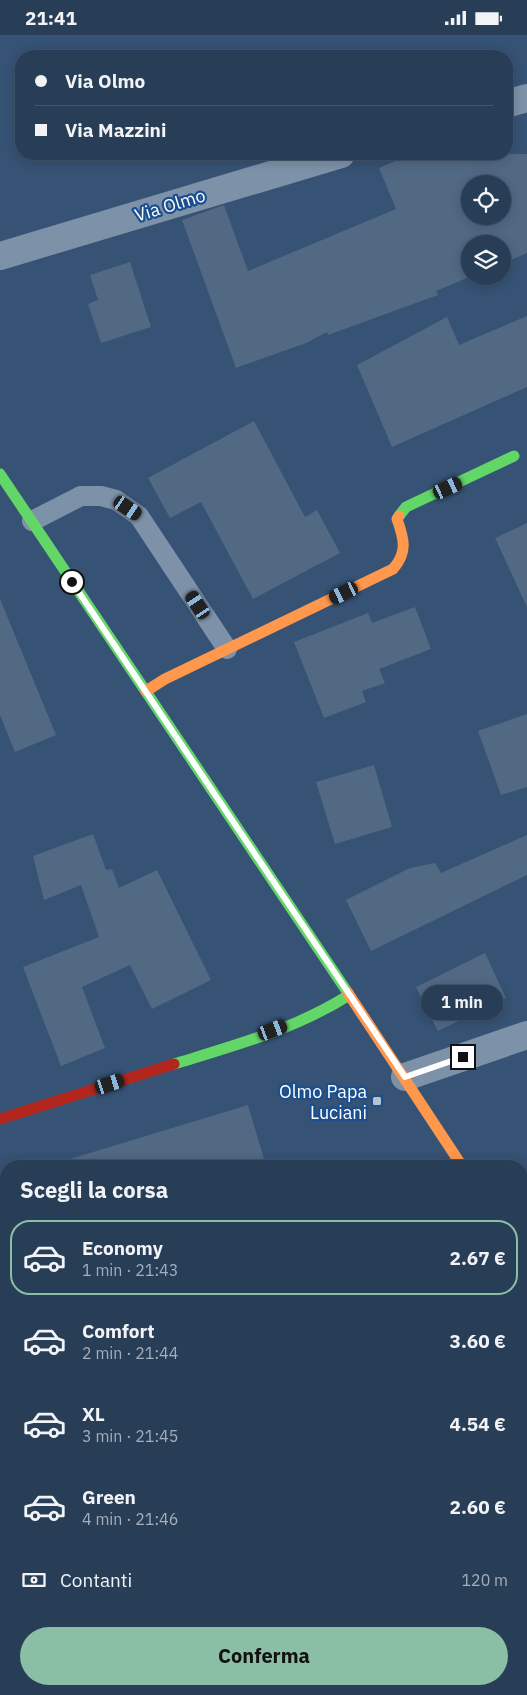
<!DOCTYPE html>
<html lang="it">
<meta charset="utf-8">
<style>
:root{--surface:#283e57;--page:#344961;--text:#f1f3f6;--muted:#a5aeba;--line:#44576d;--accent:#8abfa5}
body{margin:0;font-family:"IBM Plex Sans",sans-serif;background:var(--page);color:var(--text);height:100vh;display:flex;flex-direction:column;font-size:19px;white-space:nowrap}
*{box-sizing:border-box;margin:0}
p{font-size:16px;color:var(--muted)}
.icon{flex:none;width:28px;height:28px;fill:none;stroke:currentColor;stroke-width:2;stroke-linecap:round;stroke-linejoin:round}
.map{position:relative;flex:1;overflow:hidden}
.sheet{position:absolute;left:0px;top:1125px;width:528px;height:535px;display:flex;flex-direction:column;background:var(--surface);border-radius:20px 20px 0 0;box-shadow:0 2px 12px #0003,0 0 0 1px var(--line)}
.sheet>*{flex:none}
.banner{position:absolute;left:15px;top:15px;width:498px;height:110px;border-radius:20px;box-shadow:0 2px 12px #0003,0 0 0 1px var(--line);display:grid;align-content:center;height:110px;padding:0 20px;background:var(--surface)}
.controls{position:absolute;left:461px;top:140px;display:grid;gap:10px}
.controls a{display:grid;place-items:center;width:50px;height:50px;border-radius:50%;background:var(--surface);box-shadow:0 2px 12px #0003,0 0 0 1px var(--line);font-size:25px}
.end{position:absolute;width:22px;height:22px;margin:-11px;border:6px solid #fff;background:#111;box-shadow:0 0 0 2px #111}
.from{border-radius:50%}
.bubble{position:absolute;height:35px;border-radius:18px;background:var(--surface);box-shadow:0 2px 12px #0003,0 0 0 1px var(--line);font-size:16px;font-weight:700;line-height:35px;text-align:center}
.car{position:absolute;width:15px;height:30px;margin:-15px -8px;border-radius:6px;box-shadow:0 0 4px 1px #0007;background:linear-gradient(#222 24%,#8ab4d8 0 40%,#222 0 76%,#8ab4d8 0 86%,#222 0)}
.banner b{display:flex;align-items:center;gap:18px;height:48px;font-size:19px}
.banner b+b{border-top:1px solid var(--line)}
.banner i{width:12px;height:12px;background:var(--text)}
ul{padding:0;list-style:none}
li{display:flex;align-items:center;gap:15px;height:75px;margin:0 10px 8px;padding:0 10px;border:2px solid transparent;border-radius:20px}
li div{flex:1}
li b{display:block;font-size:19px}
li em{font-style:normal;font-weight:700}
li.active{border-color:var(--accent)}
li>.icon{width:45px;height:45px;stroke-width:1.5}
h2{padding:0 20px;font-size:22px;line-height:60px}
.pay{display:flex;align-items:center;gap:12px;height:55px;padding:0 20px;font-size:19px}
.pay p{margin-inline-start:auto}
.primary-button{display:flex;gap:10px;margin-top:auto;padding:10px 20px}
.primary-button a{flex:1;height:58px;border-radius:30px;background:var(--accent);color:#111;font-size:20px;font-weight:700;line-height:58px;text-align:center}
.status{display:flex;justify-content:space-between;align-items:center;height:35px;padding:0 25px;background:var(--surface);direction:ltr}
.status svg{height:14px;fill:currentColor}
.map>svg:first-child{display:block}
.building{fill:#526984;fill-rule:evenodd}
.lines{fill:none;stroke-linecap:round;stroke-linejoin:round}
.lane{stroke:#7d92a8;stroke-width:20}
.street{stroke:#7d92a8;stroke-width:28}
.fast{stroke:#63d668;stroke-width:11}
.slow{stroke:#ff974d;stroke-width:11}
.jam{stroke:#b3261e;stroke-width:11}
.route{stroke:#fff;stroke-width:6}
.poi-dot{fill:#b9c2ce;stroke:#1b4f8f;stroke-width:2}
.labels{text-anchor:middle;dominant-baseline:central;stroke-width:4.5;stroke-linejoin:round;paint-order:stroke}
.street-label{font-size:18px;fill:#fff;stroke:#1b4f8f}
.poi-label{font-size:18px;fill:#fff;stroke:#1b4f8f;text-anchor:end}
</style>
<div class="status"><b>21:41</b><svg viewBox="0 0 49 12"><path d="M0 12V9h3v3zM5 12V6h3v6zM10 12V3h3v9zM15 12V0h3v12zM26 1h20v11H26zM47 4h2v5h-2z"/></svg></div>
<div class="map">
<svg width="527" height="1660" viewBox="0 0 527 1660">
<rect width="100%" height="100%" fill="#365274"/>
<path class="building" d="M412,119h115v99l-25,11v-20h-32v32h2l-36,15 2,4 -110,40 -1,-3 -21,11 -70,25 -54,-148 42,-15 24,66 148,-62 -17,-41zM470,149h32v32h-32z
M130,227l21,65 -50,16 -13,-39 10,-4 -8,-25z
M527,281v71l-135,60 -35,-82 90,-48 12,28z
M254,386l51,96 12,-7 23,43 -87,46 -52,-97 -31,16 -22,-40z
M527,488v84l-32,-69z
M0,564l56,136 -41,17 -15,-37z
M415,572l16,42 -52,20 6,14 -23,8 4,11 -42,16 -30,-76 74,-29 4,10z
M527,679v73l-26,8 -23,-64z
M374,730l18,62 -57,17 -19,-62z
M93,799l13,36 6,-1 7,19 38,-18 54,110 -59,29 -22,-44 -48,22 23,61 -44,18 -38,-99 76,-30 -18,-52 -37,15 -11,-44z
M527,800v40l-156,76 -25,-51 64,-32 25,-5 6,10z
M485,918l21,45 -68,33 -22,-44z
M248,1070l18,61h-195l-1,-7z"/>
<g class="lines">
<path class="lane" d="M32,486l49,-25h20l15,4 23,16 88,133"/>
<path class="street" d="M506,69l21,-6
M0,221l341,-102
M405,1042l122,-42
M521,1484l6,-2
M0,1633l6,-2"/>
<path class="fast" d="M0,439l348,519
M399,481l7,-9 108,-51
M174,1029c59,-18 122,-35 175,-69"/>
<path class="slow" d="M146,656l19,-12 228,-110c15,-17 11,-30 4,-50l2,-3
M348,958l114,173"/>
<path class="jam" d="M0,1084l174,-55
M521,1221l6,9"/>
</g>
<g class="lines">
<path class="route" d="M72,547l333,495 58,-20"/>
</g>
<rect class="poi-dot" x="372" y="1061" width="10" height="10" rx="2.5"/>
<g class="labels">
<g class="street-label">
<text transform="translate(170 170) rotate(-17)">Via Olmo</text>
</g>
<g class="poi-label">
<text x="367" y="1056">Olmo Papa<tspan x="367" dy="21">Luciani</tspan></text>
</g>
</g>
</svg>
<div class="controls">
<a><svg class="icon" aria-label="locate" viewBox="0 0 24 24"><circle cx="12" cy="12" r="6"/><path d="M12 2v4M12 18v4M2 12h4M18 12h4"/></svg></a>
<a><svg class="icon" aria-label="layers" viewBox="0 0 24 24"><path d="M12 4l9 5-9 5-9-5zM3 14l9 5 9-5"/></svg></a>
</div>
<i class="end from" style="left:72px;top:547px"></i>
<i class="end" style="left:463px;top:1022px"></i>
<div class="bubble" style="left:421px;top:950px;width:82px">1 min</div>
<i class="car" style="left:448px;top:453px;rotate:65deg"></i>
<i class="car" style="left:128px;top:473px;rotate:124deg"></i>
<i class="car" style="left:344px;top:558px;rotate:244deg"></i>
<i class="car" style="left:198px;top:570px;rotate:326deg"></i>
<i class="car" style="left:273px;top:995px;rotate:69deg"></i>
<i class="car" style="left:110px;top:1049px;rotate:72deg"></i>
<div class="banner">
<b><i class="from"></i>Via Olmo</b>
<b><i></i>Via Mazzini</b>
</div>
<section class="sheet">
<h2>Scegli la corsa</h2>
<ul>
<li class="active"><svg class="icon" aria-label="car" viewBox="0 0 24 24"><path d="M5 17H2v-5l4-1 3-4h7l3 4 3 1v5h-3M9 17h6M6 11h13"/><circle cx="7" cy="17" r="2"/><circle cx="17" cy="17" r="2"/></svg><div><b>Economy</b><p>1 min · 21:43</p></div><em>2.67 €</em></li>
<li><svg class="icon" aria-label="car" viewBox="0 0 24 24"><path d="M5 17H2v-5l4-1 3-4h7l3 4 3 1v5h-3M9 17h6M6 11h13"/><circle cx="7" cy="17" r="2"/><circle cx="17" cy="17" r="2"/></svg><div><b>Comfort</b><p>2 min · 21:44</p></div><em>3.60 €</em></li>
<li><svg class="icon" aria-label="car" viewBox="0 0 24 24"><path d="M5 17H2v-5l4-1 3-4h7l3 4 3 1v5h-3M9 17h6M6 11h13"/><circle cx="7" cy="17" r="2"/><circle cx="17" cy="17" r="2"/></svg><div><b>XL</b><p>3 min · 21:45</p></div><em>4.54 €</em></li>
<li><svg class="icon" aria-label="car" viewBox="0 0 24 24"><path d="M5 17H2v-5l4-1 3-4h7l3 4 3 1v5h-3M9 17h6M6 11h13"/><circle cx="7" cy="17" r="2"/><circle cx="17" cy="17" r="2"/></svg><div><b>Green</b><p>4 min · 21:46</p></div><em>2.60 €</em></li>
</ul>
<div class="pay"><svg class="icon" aria-label="cash" viewBox="0 0 24 24"><path d="M3 7h18v10H3z"/><circle cx="12" cy="12" r="2"/></svg>Contanti<p>120 m</p></div>
<div class="primary-button"><a>Conferma</a></div>
</section>
</div>
